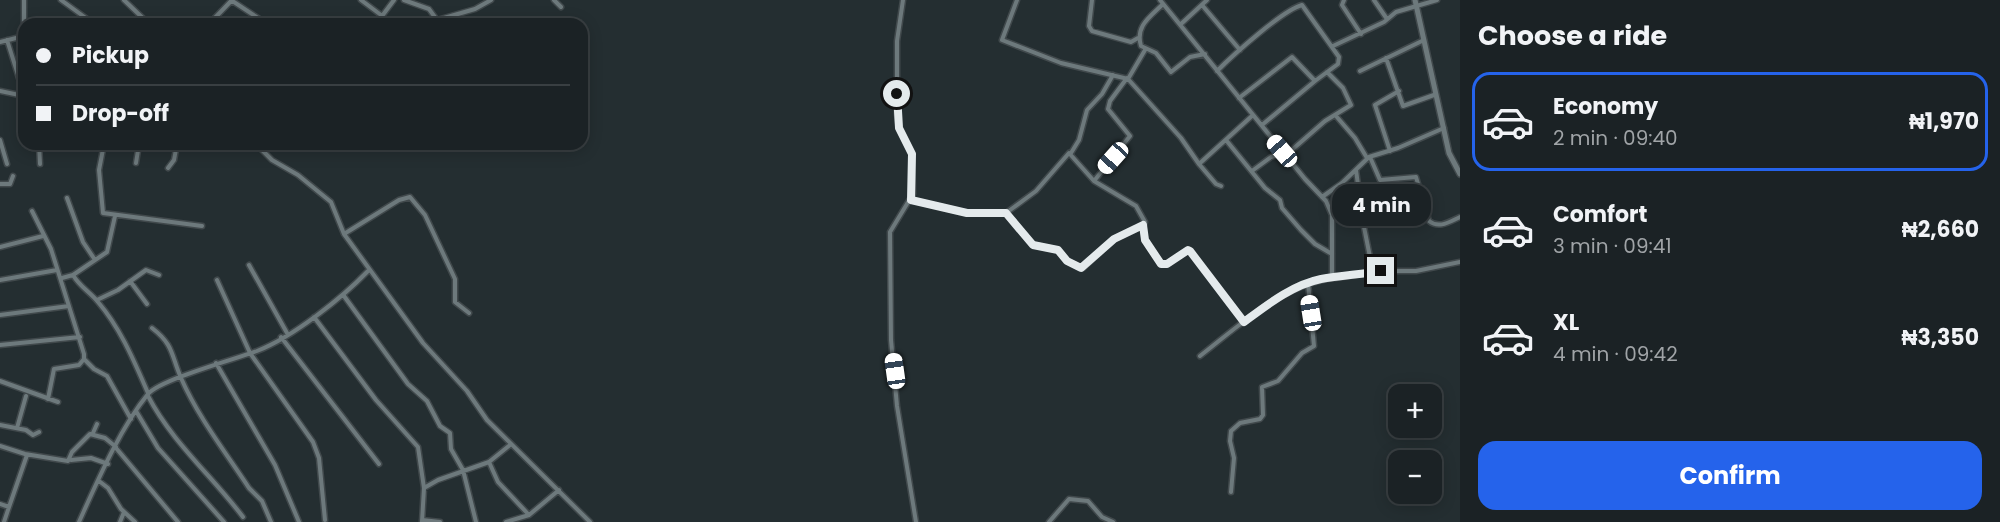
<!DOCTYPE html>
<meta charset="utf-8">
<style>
:root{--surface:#1b2225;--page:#282f32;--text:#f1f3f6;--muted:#a0a4a7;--line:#393f42;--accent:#2563eb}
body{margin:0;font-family:Poppins,sans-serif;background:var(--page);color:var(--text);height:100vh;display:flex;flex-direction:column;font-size:22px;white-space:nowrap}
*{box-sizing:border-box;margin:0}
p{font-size:20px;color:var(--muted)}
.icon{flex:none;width:33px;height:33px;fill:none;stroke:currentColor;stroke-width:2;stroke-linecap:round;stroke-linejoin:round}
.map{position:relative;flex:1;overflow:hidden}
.sheet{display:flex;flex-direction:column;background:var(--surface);width:540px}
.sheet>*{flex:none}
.top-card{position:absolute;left:18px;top:18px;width:570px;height:132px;border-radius:18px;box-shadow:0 3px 15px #0003,0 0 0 2px var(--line);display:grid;align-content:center;height:132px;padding:0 18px;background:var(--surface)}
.buttons{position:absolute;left:1388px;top:384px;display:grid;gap:12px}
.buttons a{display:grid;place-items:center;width:54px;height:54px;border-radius:12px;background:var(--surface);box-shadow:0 3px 15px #0003,0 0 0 2px var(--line);font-size:30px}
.end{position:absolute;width:27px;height:27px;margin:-14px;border:8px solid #e4eaec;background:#111;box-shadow:0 0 0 3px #111}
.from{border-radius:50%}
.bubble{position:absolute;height:42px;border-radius:18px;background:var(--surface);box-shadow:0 3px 15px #0003,0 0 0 2px var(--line);font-size:20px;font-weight:700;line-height:42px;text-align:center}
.car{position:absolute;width:18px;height:36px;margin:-18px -9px;border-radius:8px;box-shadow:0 0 4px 2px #0007;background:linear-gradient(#fff 24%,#345 0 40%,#fff 0 76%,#345 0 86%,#fff 0)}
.top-card b{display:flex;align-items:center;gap:21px;height:57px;font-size:22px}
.top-card b+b{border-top:2px solid var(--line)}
.top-card i{width:15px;height:15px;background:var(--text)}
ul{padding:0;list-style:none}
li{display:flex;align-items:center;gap:18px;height:99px;margin:0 12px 9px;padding:0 6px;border:3px solid transparent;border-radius:18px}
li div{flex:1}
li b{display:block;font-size:22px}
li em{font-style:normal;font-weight:700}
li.active{border-color:var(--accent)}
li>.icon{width:54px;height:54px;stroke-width:1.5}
h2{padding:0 18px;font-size:27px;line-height:72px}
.cta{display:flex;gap:12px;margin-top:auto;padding:12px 18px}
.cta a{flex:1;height:69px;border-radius:18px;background:var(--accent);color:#fff;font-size:24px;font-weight:700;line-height:69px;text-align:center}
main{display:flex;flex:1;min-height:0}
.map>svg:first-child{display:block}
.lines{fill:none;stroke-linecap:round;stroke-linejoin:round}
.street-casing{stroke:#41494c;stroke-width:7}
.secondary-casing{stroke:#41494c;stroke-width:8}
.street{stroke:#6d797c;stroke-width:4}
.secondary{stroke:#6d797c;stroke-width:5}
.route{stroke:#e4eaec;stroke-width:8}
</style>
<main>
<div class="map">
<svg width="1460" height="522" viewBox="0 0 1460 522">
<rect width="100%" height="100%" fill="#242e31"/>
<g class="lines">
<g class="street-casing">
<path id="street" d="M61,0l33,24
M124,0l25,24
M231,0l36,24
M361,0l20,15
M404,0l25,9 8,11 38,-11 16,-9
M554,0l7,7
M903,0l-6,41v73l2,14 13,26 1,40 -23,38 1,108 6,66 19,116
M1017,0l-15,40 59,23 67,16 53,59 18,26 54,-49
M1092,0l-3,26 3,5 39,11 7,-4
M1160,0l145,179 21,22 6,14v58l3,5 46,-7h35l44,-9
M1344,0l-2,5 19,29
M1374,0l13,19
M1163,4c-13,13 -28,22 -22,42l15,7 15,19 19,-15 15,-3
M1202,5l38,45
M209,24l23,-24
M376,24l18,-24
M1181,24l26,-24
M24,36v-36
M7,40l17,54
M0,42l24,-6
M1333,46l51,-24 12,-10 41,-12
M1386,58l17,48 31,-11
M1217,71c16,-16 66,-61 85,-66l37,52 -1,7 -23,17
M1360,71l64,-31
M1128,79l17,-29
M0,91l24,5
M1239,98l53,-41 23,24 -53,44
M1336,116l19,22 12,20
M0,140l7,24
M1226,140l39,48 15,12 2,8 19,22 14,14 17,10
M39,144l1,20
M88,144l16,4
M104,144l-5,26 4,43 99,13
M256,144l16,16 26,15 33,27 13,32 79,109 44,48 20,29 103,102
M1390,151l-15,-46 24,-14
M1071,153l8,-13 8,-30 15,-16 11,-19
M1286,155l39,-34 26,-16 -8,-17 -16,-16
M1370,157l10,23 36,-3 13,44c10,8 20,1 31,-4
M136,163l3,-19
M1199,164l17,20 5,2
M168,168l6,-8 3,-16
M1356,170l7,52 10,50
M1252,171l19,-14 13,-4
M0,184h10l3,-8
M1322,197l20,-14 27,-26 29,-9 46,-20
M67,198l16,44 12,18
M911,200l56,13h39l27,32 25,5 9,11 16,7 31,-29 30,-14 1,-3 -9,-16 -42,-25 36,-45 -22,-27 2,-8 17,-23
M32,211l19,38 33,105v5l-5,6 -25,4 -6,30
M1006,213l30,-22 33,-38 25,28
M1143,225l2,15 16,24h6l21,-14 2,1 54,71
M344,234l55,-34 11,-3 15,18 30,64v23l14,11
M0,247l43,-11
M249,265l38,68
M73,275c7,12 17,17 25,27 23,27 36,59 50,91
M62,278l11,-3 34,-23 8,-36
M0,280l57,-10
M217,280l33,73 63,89 6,16 6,62
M130,281l17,23
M344,296l64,88 19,17 13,25 10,7 1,16 12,21 13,52
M97,300l21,-10 28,-20 13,5
M0,315l69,-9
M314,317l62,83 42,47 6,41 -2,34
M152,328c22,17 19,27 29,50 17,39 45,75 68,110l13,13 9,21
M281,337l98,127
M0,345l80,-8
M1200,356c40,-31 83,-72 134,-78
M84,359l10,10 13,7 24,43
M216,363l59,102 24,57
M0,381l58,21
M148,396c24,46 64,80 95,121
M136,411l22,37 66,74
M0,425l26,5 7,5 6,-3
M17,428l9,-32
M93,433l4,-9
M0,446l25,8 43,7 4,-9 18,-18 15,4 11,9
M116,448l62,74
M71,460l20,-2 17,6
M489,462l9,20 31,33
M99,481l9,7 13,21 14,13
M424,488l14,-8 51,-18 21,-17
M1231,492l3,-34 -4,-17 1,-10 9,-8 20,-4 3,-4 -1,-28 16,-6 24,-28 12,-7 -6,-63
M0,504l9,3 18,-52
M422,520l18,2
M4,522l5,-15
M79,522c18,-40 41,-94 69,-128 13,-15 88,-35 109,-43 36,-14 85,-53 111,-80
M120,522l4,-10
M506,522l23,-7 30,-25
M1049,522l20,-23 19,2 14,16 11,5"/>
</g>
<g class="secondary-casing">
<path id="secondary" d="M1415,0l34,153 11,21"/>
</g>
<use href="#street" class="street"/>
<use href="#secondary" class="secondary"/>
</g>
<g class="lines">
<path class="route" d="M897,94l2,34 13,26 -1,46 56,13h39l27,32 25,5 9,11 14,7 33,-29 29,-14 2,15 16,24h6l21,-14 2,1 54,71c23,-17 48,-37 77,-43 19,-3 40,-5 60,-8"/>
</g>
</svg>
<div class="buttons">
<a>+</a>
<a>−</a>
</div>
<i class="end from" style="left:897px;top:94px"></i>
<i class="end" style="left:1381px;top:271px"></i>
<div class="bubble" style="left:1332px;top:184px;width:99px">4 min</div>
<i class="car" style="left:1282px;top:151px;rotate:319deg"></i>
<i class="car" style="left:1113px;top:158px;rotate:222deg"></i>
<i class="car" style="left:1311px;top:313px;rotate:351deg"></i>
<i class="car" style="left:895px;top:371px;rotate:352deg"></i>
<div class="top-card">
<b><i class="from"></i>Pickup</b>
<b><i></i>Drop-off</b>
</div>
</div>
<section class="sheet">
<h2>Choose a ride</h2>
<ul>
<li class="active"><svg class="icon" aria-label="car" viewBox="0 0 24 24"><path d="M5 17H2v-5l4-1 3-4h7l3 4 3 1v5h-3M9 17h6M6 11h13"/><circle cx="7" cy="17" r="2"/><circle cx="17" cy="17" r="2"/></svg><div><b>Economy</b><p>2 min · 09:40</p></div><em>₦1,970</em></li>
<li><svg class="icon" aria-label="car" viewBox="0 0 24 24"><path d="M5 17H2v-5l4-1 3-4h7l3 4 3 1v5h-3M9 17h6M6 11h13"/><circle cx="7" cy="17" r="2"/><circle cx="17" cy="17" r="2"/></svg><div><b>Comfort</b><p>3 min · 09:41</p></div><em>₦2,660</em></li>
<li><svg class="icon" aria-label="car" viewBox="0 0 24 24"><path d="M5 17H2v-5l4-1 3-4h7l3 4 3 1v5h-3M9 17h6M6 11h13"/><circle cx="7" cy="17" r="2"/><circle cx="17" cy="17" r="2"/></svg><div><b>XL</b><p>4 min · 09:42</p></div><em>₦3,350</em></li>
</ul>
<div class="cta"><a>Confirm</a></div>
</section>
</main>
